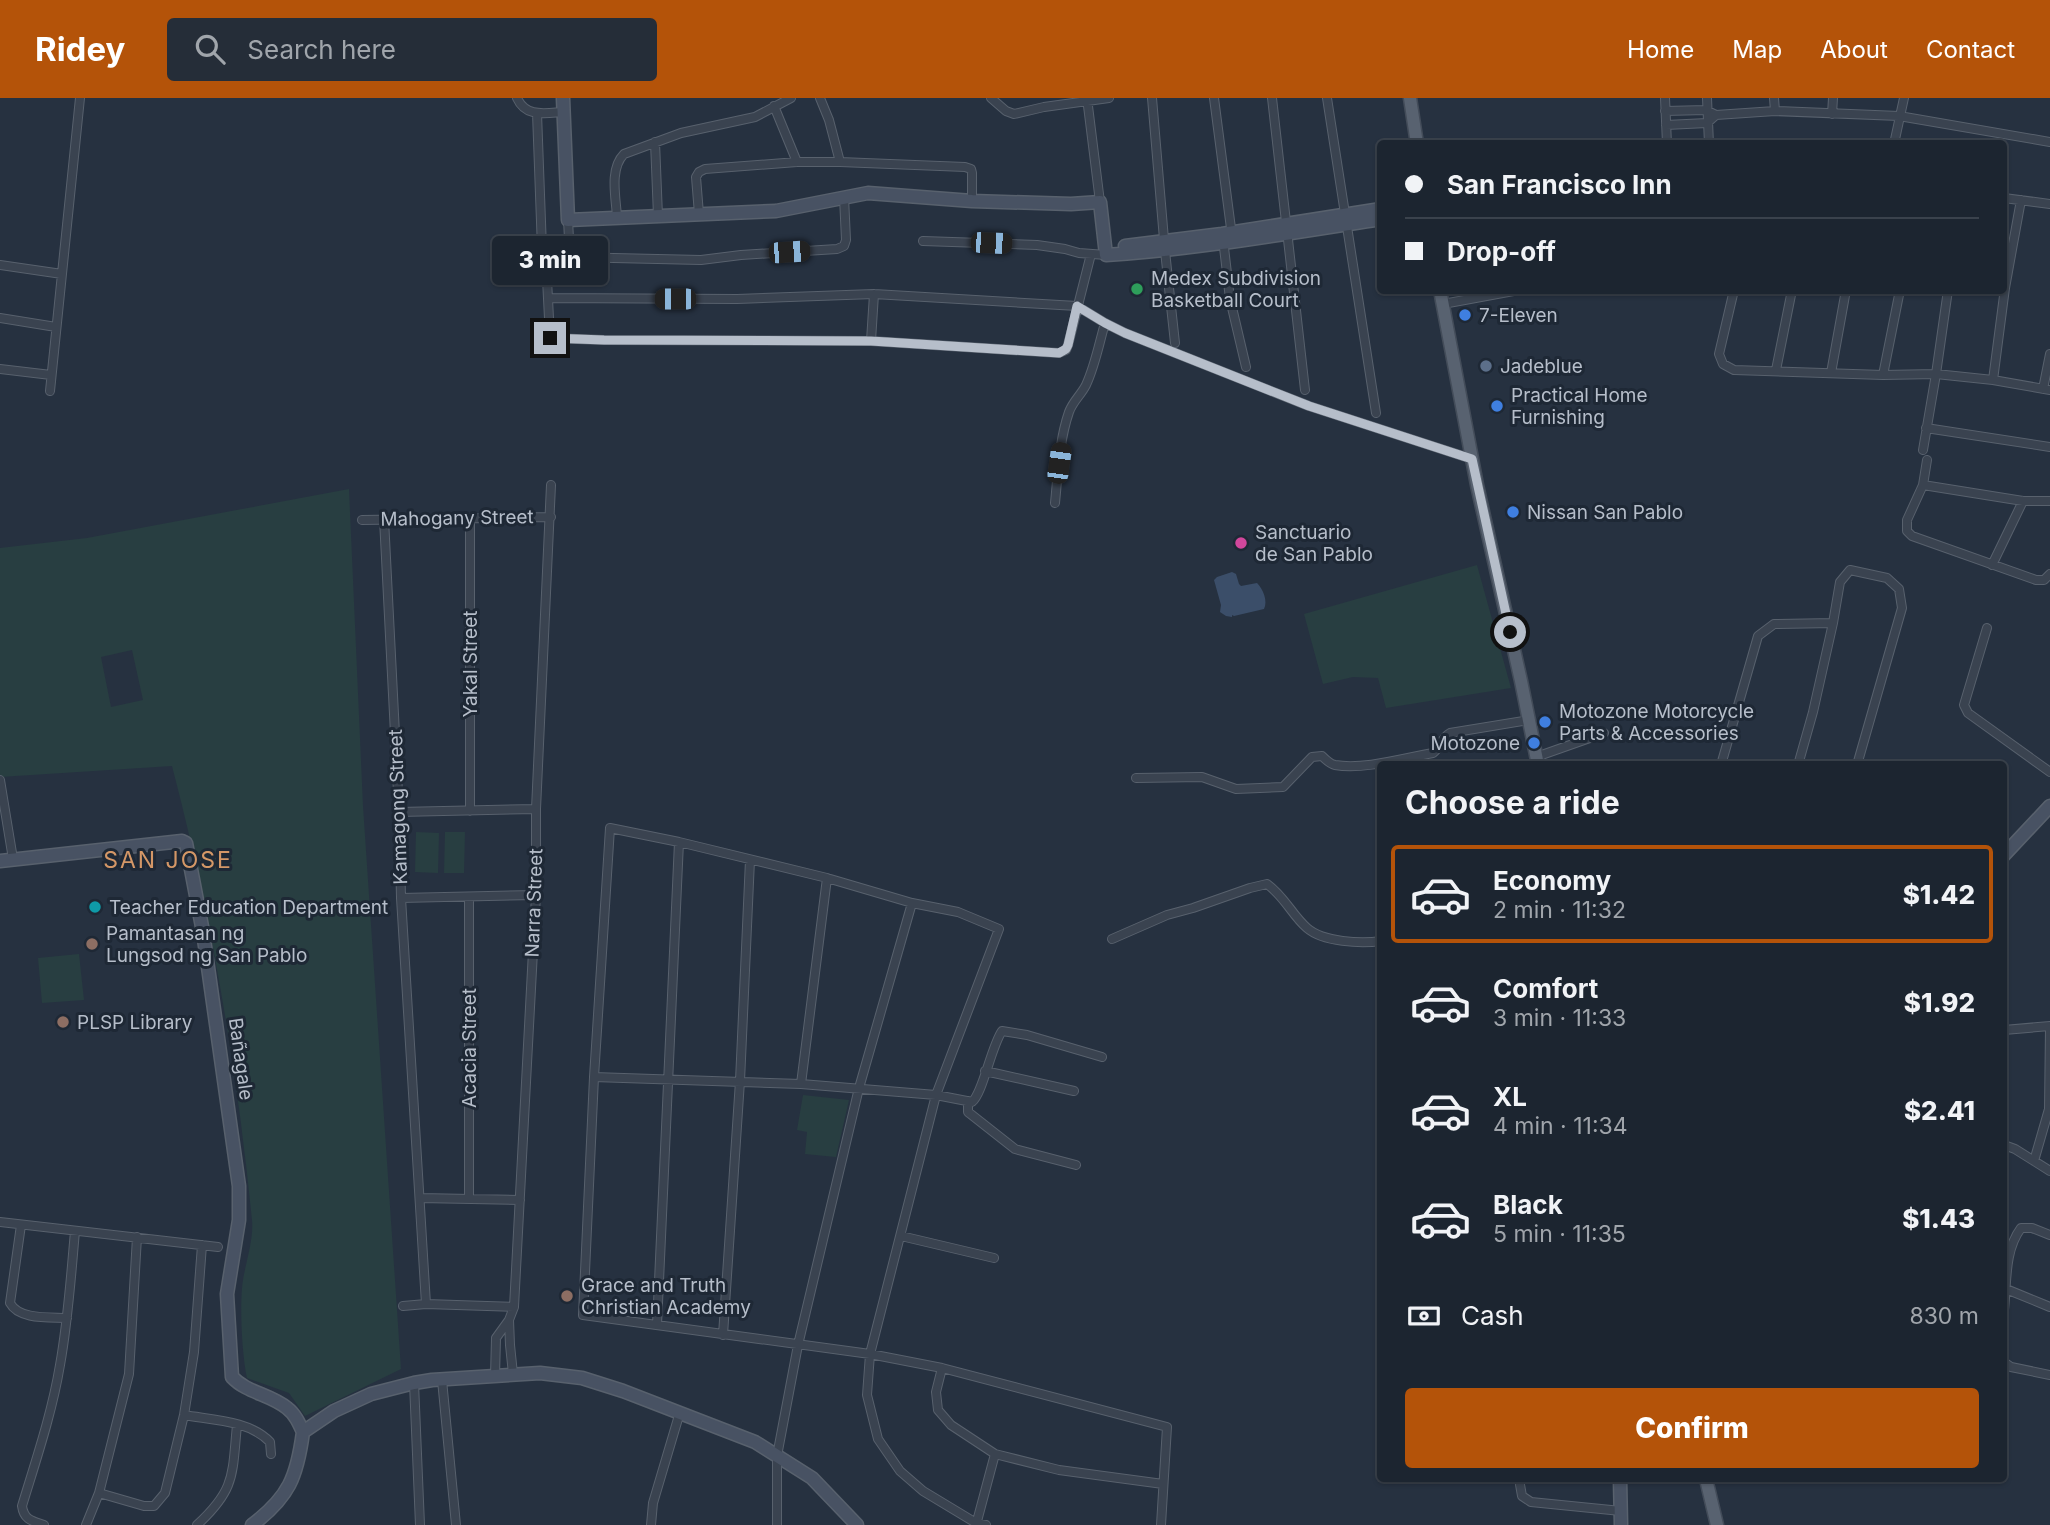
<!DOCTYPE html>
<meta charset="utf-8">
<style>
:root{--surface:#1c2530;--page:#252d38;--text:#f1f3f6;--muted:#a0a5ab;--line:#3a424c;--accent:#b45309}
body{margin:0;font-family:Inter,sans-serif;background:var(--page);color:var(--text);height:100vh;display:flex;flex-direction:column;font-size:26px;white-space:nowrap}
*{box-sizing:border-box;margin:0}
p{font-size:23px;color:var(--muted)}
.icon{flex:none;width:38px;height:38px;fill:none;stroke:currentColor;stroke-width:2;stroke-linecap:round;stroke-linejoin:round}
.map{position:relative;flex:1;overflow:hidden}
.drawer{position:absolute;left:1377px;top:663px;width:630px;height:721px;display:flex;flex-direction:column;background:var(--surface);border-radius:7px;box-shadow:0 2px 5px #0004,0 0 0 2px var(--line)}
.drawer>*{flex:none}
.guide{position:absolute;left:1377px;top:42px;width:630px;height:154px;border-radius:7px;box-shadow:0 2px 5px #0004,0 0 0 2px var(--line);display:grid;align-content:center;height:154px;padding:0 28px;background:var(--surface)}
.end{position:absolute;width:32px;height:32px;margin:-16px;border:9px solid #b6beca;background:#111;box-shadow:0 0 0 4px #111}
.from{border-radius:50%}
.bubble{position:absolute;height:49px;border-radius:7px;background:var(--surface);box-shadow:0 2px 5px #0004,0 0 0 2px var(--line);font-size:23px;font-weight:800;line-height:49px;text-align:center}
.car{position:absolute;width:21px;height:42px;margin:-21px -10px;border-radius:9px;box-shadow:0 0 5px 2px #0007;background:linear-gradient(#222 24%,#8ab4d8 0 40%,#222 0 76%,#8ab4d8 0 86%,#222 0)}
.guide b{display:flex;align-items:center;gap:24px;height:66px;font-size:26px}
.guide b+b{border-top:2px solid var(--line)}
.guide i{width:18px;height:18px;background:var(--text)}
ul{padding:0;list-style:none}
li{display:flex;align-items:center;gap:21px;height:98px;margin:0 14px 10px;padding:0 14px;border:4px solid transparent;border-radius:7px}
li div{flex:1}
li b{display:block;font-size:26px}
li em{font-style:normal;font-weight:800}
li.current{border-color:var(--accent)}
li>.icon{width:63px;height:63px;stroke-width:1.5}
h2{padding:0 28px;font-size:32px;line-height:84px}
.pay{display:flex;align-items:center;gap:18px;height:77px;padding:0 28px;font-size:26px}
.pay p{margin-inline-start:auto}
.cta{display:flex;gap:14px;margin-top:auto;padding:14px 28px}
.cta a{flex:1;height:80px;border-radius:7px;background:var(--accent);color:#fff;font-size:28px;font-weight:800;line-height:80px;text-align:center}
header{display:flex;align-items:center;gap:42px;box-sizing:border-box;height:98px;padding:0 35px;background:var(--accent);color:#fff}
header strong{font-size:33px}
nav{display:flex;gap:38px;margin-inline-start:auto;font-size:24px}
.search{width:490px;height:63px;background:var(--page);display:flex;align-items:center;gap:18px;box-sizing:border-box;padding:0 24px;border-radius:7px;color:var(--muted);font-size:26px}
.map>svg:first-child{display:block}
.green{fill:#283e41;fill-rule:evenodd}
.water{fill:#3b4e69}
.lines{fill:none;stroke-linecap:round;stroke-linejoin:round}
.street-casing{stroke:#58616d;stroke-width:10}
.secondary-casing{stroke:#58616d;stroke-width:15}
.primary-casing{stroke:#434c59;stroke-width:15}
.street{stroke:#3a4350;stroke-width:8}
.secondary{stroke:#485263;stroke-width:12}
.primary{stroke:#586270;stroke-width:12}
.route{stroke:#b6beca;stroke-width:9}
.leisure-dot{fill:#2e9e5b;stroke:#1e2835;stroke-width:2.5}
.shop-dot{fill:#3f7fe0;stroke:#1e2835;stroke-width:2.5}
.service-dot{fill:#5c6f8a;stroke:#1e2835;stroke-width:2.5}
.hotel-dot{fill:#d1479c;stroke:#1e2835;stroke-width:2.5}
.culture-dot{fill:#0f9aa8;stroke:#1e2835;stroke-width:2.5}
.education-dot{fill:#8d6e63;stroke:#1e2835;stroke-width:2.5}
.labels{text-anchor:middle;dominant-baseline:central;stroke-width:6;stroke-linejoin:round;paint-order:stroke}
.poi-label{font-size:19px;fill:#b6beca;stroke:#1e2835;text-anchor:start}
.street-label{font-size:19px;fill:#b6beca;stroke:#1e2835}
.quarter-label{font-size:23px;letter-spacing:2px;fill:#d49767;stroke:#1e2835}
</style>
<header>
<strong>Ridey</strong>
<div class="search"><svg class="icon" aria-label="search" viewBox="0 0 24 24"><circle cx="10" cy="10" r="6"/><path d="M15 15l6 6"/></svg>Search here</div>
<nav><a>Home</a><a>Map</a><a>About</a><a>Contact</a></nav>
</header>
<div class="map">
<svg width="2050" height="1427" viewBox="0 0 2050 1427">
<rect width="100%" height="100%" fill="#263140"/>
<path class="green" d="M349,391l14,317 38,563 -96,47 -16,-23 -42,-15c-5,-23 -7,-66 -5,-90 2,-22 12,-46 10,-68 -15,-153 -41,-305 -80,-454l-172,11v-229l87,-10zM132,552l11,50 -32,7 -10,-50z
M1477,467l34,123 -125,20 -8,-30 -25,-1 -30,7 -19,-70z
M416,734l23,1 -1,40 -23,-1z
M445,734h20l-1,41h-20z
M79,856l5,46 -42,3 -4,-45z
M803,997l46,5 -13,57 -31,-3 2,-22 -10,-2z"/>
<path class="water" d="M1232,474l4,2 3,10 2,2 16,-3c6,6 11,18 7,26l-30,7 -2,-1v2l-6,-1 -6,-4 1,-7 -7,-25 3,-3z"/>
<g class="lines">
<g class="street-casing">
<path id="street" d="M517,0c9,20 28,15 47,14
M820,0l9,22 11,42
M991,0l15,13 8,3 30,-7 65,-9
M1087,0l13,104
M1152,0l13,153 10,92
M1214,0l18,138
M1272,0l33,292
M1327,0l49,315
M1665,0l2,46
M1707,0l2,46
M1774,0l1,13
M774,8l23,56
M1665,13l41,-1 10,5 59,-4 124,5 151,26
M537,15l5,136 4,5 24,3 131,3 40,-5 96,-6 7,-3 2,-6 -2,-43
M1832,16l1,-16
M1666,27l41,-2 9,-8
M655,44l3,74
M1894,46l10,-46
M2004,100l46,6
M699,116l-3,-37 3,-5 6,-3 92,-7h43l125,5 6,2 1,4v28
M617,119c-1,-19 -8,-48 7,-63l57,-21 74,-16 36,-19
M568,122l2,37
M1223,141l7,60 16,68
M923,143l114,4 28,4 14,4 27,2
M0,167l62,9
M547,181l3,59 54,2 267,1 188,12 7,-3 2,-5 23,-91
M1734,192l-15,64 4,10 11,6 149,5 53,-1 57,6 57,10
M548,200l189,1 137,-5 203,12 28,17 20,10 184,73 163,53
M1443,206l76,-14
M0,220l56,9
M871,243l3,-47
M0,271l51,6
M1776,272l16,-80
M1831,275l15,-83
M1883,277l17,-85
M1993,282l12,-92 16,-88
M2043,291l7,-35
M50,293l30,-293
M1926,330l124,19
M1923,352l13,-76 12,-84
M1927,362l-4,25 -16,35v11l5,5 124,44h8l6,-6
M1923,387l100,16h27
M1055,405c3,-30 4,-62 14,-91 4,-11 12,-17 17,-27 9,-19 13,-41 19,-62
M384,421l15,293 2,86 25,406
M362,422l189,-3
M1992,467l31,-64
M1987,530l-23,77 4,8 82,59
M1536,659l68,-24
M1721,667l37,-129 16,-12 59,-1
M1798,667l15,-53 20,-89 7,-41 10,-12 37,8 12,11 3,19 -45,157
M1136,680l66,-1 34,12 47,-2 29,-30 10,-1c4,4 8,8 13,9 29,5 69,-7 98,-12 8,-6 8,-15 17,-20l79,-13
M0,682l13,79
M470,713v-293
M399,714l137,-3
M469,799v301
M401,800l135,-3
M1112,841l55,-24 26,-7 57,-20 17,-4c18,13 25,31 40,44 16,14 54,16 74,13
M2004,932l46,-4
M985,973l89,20
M594,979l207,7 135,11 36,7c11,-9 19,-55 30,-71l25,4 75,22
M801,986l26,-206
M968,1003v11l47,37 61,16
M2004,1047l11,4 35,22
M2034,1063l15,-52 1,-81
M420,1100l100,2
M0,1124l218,25
M21,1127l-11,78c9,17 40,14 57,15
M901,1138l93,22
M2006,1191l44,18
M403,1208l23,-2 88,3
M2004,1212c3,-28 0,-59 17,-82h11l18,7
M509,1222l1,25 3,29
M657,1227l22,-483
M723,1237l17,-254 10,-221
M2004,1264l7,5 39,8
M942,1270l-6,24 2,18 13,15 44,29 64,16 104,14
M495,1278l1,-38 13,-18 5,-13 22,-412v-86l15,-324
M442,1282l14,145
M414,1285l6,142
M184,1317c28,5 65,5 86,27l1,12
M1519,1381l3,17 9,6 90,9
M99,1395l45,13h10l11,-13 19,-78 10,-63 8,-107
M44,1427c-12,-4 -20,-5 -22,-19 14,-46 30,-93 38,-141 8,-44 11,-89 15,-134
M86,1427l13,-32 30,-119 8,-137
M197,1427c39,-36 35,-50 40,-100
M651,1427l2,-22 27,-91
M777,1427v-69l21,-111 61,-257 53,-185
M976,1427l19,-71
M986,1427l-10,-2 -53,-32 -23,-20 -22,-32 -11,-44 3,-41 66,-259 63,-166 -41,-17 -46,-9 -85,-25 -148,-36 -69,-14 -16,249 -11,238 287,39 72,14 225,59 -6,98"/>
</g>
<g class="secondary-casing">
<path id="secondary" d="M563,0l5,122 208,-9 92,-18 104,8 99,3 29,-2 6,53c93,-6 183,-22 275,-36
M1125,148l97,-12 159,-25
M2004,757l46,-49
M0,763l182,-20 4,2 17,89 36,254v34l-12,74 5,83c15,16 38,17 55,31 8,6 12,15 16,24
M1620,1381l1,46
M252,1427c37,-28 45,-48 51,-93l31,-21 37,-17 43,-11 18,-3 108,-7 42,5 41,13 132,51 57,36 45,47"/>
</g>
<g class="primary-casing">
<path id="primary" d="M1410,0l7,46
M1440,192l37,195 44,196 17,84
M1706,1381l11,46"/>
</g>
<use href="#street" class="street"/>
<use href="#secondary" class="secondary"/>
<use href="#primary" class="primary"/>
</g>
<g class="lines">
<path class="route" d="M550,240l54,2 267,1 188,12 7,-4 2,-4 9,-39 28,17 20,10 184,73 163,53 38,173"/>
</g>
<circle class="leisure-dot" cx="1137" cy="191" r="7"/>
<g class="shop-dot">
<circle cx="1465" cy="217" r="7"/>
<circle cx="1497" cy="308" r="7"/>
<circle cx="1513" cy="414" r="7"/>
<circle cx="1545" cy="624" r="7"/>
<circle cx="1534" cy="645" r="7"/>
</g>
<circle class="service-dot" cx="1486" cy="268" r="7"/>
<circle class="hotel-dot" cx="1241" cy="445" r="7"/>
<circle class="culture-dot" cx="95" cy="809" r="7"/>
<g class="education-dot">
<circle cx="92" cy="846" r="7"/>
<circle cx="63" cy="924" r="7"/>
<circle cx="567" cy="1198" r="7"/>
</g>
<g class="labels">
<g class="poi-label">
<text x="1151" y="180">Medex Subdivision<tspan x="1151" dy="22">Basketball Court</tspan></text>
<text x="1479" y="217">7-Eleven</text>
<text x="1500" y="268">Jadeblue</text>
<text x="1511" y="297">Practical Home<tspan x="1511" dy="22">Furnishing</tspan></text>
<text x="1527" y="414">Nissan San Pablo</text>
<text x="1255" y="434">Sanctuario<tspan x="1255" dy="22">de San Pablo</tspan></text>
<text x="1559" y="613">Motozone Motorcycle<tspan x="1559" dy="22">Parts &amp; Accessories</tspan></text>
<text x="1520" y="645" text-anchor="end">Motozone</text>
<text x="109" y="809">Teacher Education Department</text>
<text x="106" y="835">Pamantasan ng<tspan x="106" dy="22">Lungsod ng San Pablo</tspan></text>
<text x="77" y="924">PLSP Library</text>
<text x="581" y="1187">Grace and Truth<tspan x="581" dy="22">Christian Academy</tspan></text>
</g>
<g class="street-label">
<text transform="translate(457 420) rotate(-1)">Mahogany Street</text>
<text transform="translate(470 566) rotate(-90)">Yakal Street</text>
<text transform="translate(398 709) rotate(-92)">Kamagong Street</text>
<text transform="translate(534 805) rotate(-88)">Narra Street</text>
<text transform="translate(469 950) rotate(-90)">Acacia Street</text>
<text transform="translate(241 961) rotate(82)">Bañagale</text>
</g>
<g class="quarter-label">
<text x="168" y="762">SAN JOSE</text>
</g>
</g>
</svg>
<i class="end from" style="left:1510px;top:534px"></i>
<i class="end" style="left:550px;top:240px"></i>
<div class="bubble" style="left:492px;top:138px;width:116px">3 min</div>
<i class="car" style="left:991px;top:145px;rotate:92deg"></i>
<i class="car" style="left:789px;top:154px;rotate:86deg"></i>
<i class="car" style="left:675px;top:201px;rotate:270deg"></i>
<i class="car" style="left:1059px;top:365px;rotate:8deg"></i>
<div class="guide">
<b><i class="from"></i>San Francisco Inn</b>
<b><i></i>Drop-off</b>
</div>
<section class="drawer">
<h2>Choose a ride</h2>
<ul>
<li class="current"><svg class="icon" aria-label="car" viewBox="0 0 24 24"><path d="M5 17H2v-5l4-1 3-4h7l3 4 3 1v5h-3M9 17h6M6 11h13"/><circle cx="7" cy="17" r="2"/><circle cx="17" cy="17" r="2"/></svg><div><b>Economy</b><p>2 min · 11:32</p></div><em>$1.42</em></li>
<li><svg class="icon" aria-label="car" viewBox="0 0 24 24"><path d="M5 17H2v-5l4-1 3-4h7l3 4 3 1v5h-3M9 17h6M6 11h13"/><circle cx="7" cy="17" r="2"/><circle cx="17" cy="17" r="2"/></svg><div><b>Comfort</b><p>3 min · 11:33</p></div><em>$1.92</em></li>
<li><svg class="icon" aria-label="car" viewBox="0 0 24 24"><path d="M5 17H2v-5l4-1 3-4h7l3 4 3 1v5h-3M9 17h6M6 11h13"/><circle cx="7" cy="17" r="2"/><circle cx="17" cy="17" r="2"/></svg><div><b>XL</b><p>4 min · 11:34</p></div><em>$2.41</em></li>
<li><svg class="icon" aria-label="car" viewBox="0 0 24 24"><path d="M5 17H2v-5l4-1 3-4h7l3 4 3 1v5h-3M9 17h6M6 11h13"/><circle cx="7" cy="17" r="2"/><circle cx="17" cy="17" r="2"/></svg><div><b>Black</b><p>5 min · 11:35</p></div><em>$1.43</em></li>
</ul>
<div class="pay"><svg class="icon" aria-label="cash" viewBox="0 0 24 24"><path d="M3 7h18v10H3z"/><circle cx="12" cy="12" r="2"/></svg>Cash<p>830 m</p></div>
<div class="cta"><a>Confirm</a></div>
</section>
</div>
